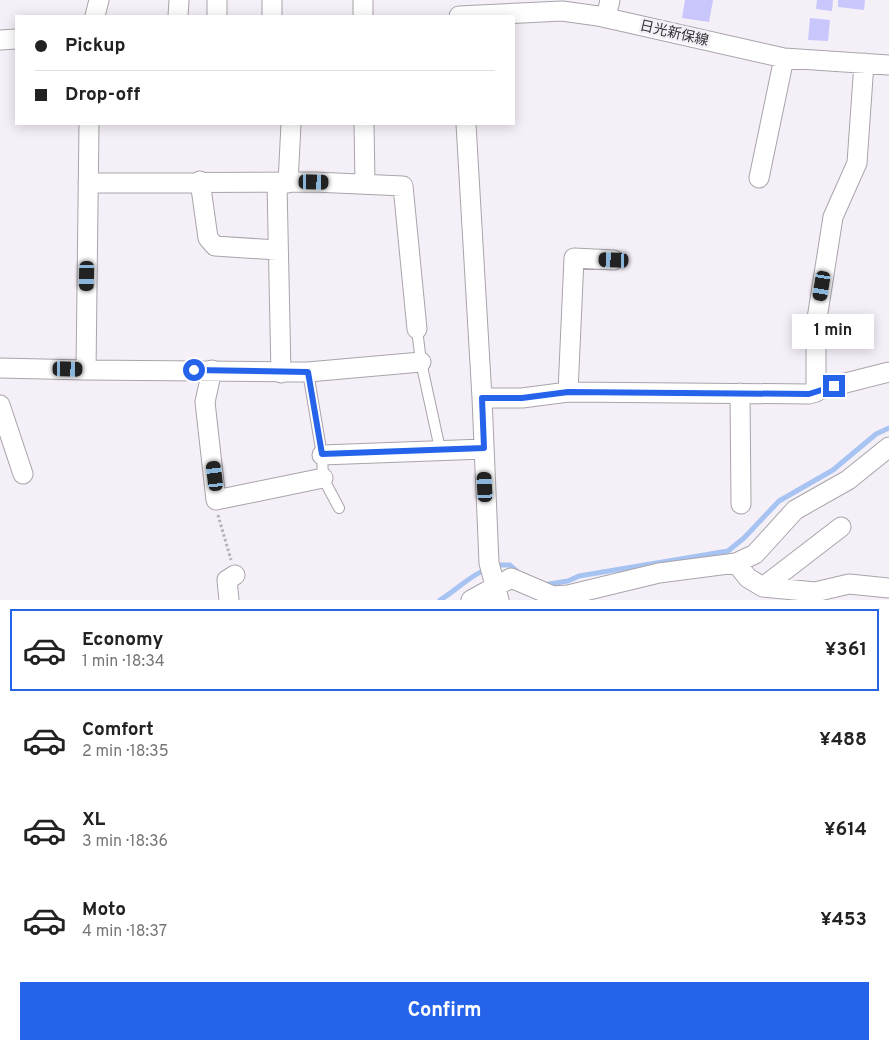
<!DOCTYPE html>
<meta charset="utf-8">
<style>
:root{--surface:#fff;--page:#f6f6f6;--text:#222;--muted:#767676;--line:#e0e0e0;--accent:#2563eb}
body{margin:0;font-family:Overpass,"Noto Sans JP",sans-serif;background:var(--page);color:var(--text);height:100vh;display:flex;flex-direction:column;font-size:19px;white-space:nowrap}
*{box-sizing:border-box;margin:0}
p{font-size:16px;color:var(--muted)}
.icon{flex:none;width:28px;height:28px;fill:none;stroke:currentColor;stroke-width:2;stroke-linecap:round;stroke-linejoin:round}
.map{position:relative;height:600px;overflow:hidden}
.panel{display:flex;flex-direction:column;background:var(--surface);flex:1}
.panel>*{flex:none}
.top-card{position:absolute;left:15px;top:15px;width:500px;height:110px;border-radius:0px;box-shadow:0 2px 12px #0003;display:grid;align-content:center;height:110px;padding:0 20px;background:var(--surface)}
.end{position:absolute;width:22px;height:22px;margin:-11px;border:6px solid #2563eb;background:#fff;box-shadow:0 0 0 2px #fff}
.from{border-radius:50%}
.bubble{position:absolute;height:35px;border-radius:0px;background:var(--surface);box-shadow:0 2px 12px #0003;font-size:16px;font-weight:700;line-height:35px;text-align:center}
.car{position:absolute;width:15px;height:30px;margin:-15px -8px;border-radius:6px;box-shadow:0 0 4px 1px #0007;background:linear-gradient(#222 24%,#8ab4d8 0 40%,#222 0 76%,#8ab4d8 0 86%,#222 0)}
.top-card b{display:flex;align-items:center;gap:18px;height:48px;font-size:19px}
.top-card b+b{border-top:1px solid var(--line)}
.top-card i{width:12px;height:12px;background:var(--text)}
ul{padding:9px 0 0;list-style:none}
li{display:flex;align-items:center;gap:15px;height:82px;margin:0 10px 8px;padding:0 10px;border:2px solid transparent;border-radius:0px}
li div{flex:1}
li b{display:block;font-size:19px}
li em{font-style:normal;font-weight:700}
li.selected{border-color:var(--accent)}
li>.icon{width:45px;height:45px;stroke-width:1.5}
.primary-button{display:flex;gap:10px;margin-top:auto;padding:10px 20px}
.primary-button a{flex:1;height:58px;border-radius:0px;background:var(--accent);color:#fff;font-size:20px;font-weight:700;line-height:58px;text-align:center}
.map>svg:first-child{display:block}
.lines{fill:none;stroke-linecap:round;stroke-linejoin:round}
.stream{stroke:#a6c3f2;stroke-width:5}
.building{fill:#c9c6fb}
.service-casing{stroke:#a9a4ab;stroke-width:12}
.minor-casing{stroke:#a9a4ab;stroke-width:21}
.path{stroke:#b6b1b7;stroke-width:3;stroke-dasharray:2.5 2.5;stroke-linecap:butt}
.service{stroke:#fff;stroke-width:10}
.minor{stroke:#fff;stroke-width:19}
.route{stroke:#2563eb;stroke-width:6}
.labels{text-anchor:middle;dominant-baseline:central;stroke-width:5;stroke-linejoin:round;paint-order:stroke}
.street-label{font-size:14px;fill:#333134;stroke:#f5eff7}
</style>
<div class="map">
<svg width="889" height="600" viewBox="0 0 889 600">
<rect width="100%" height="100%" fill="#f5eff7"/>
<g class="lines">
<path class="stream" d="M495,565h15l10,9
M543,585l25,-4 11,-5 149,-25 16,-13 35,-37 54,-31 43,-36 13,-6
M440,600c16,-9 30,-25 47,-31"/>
</g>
<path class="building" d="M685,0h28l-4,22 -27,-4z
M817,0h16l-1,11 -16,-2z
M838,0h27l-1,10 -26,-3z
M810,18l20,2 -2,21 -20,-1z"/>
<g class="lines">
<g class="service-casing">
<path id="service" d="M417,329l4,33 19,87
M308,372l14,83 1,23 16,30"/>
</g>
<g class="minor-casing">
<path id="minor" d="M272,0v16
M363,0v16
M95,16l4,-16
M178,16l1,-16
M217,16v-16
M459,16l103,-5 36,5 186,42 105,7
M606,18l4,-18
M0,40l16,-1
M89,124l-3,246 222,2 113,-10
M364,124l1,59
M466,124l16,274 7,165 10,37
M759,178l25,-120
M200,181l8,57 7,8 62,4
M88,183l226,-1 89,4 14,143
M288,183l3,-59
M277,184l4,189
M0,368l86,2
M212,370l-7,32 11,98 107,-22
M818,390l71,-18
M568,392l6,-134 40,2
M740,393l1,111
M482,398h40l46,-6 241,2 7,-2v-67l17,-108 24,-54 7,-100
M0,405l23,69
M322,455l162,-6
M736,563l12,15 15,9 52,5 34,-8 40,4
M763,587l78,-60
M229,600l-2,-20 8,-5
M471,600l40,-22 42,18 15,-1 91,-22 77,-10 19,-9 40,-44 53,-30 41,-33"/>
</g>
<path class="path" d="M218,515l13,45"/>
<use href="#service" class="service"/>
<use href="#minor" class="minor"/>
</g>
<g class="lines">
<path class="route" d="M194,370l114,2 14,82 162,-6 -2,-50h40l46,-6 241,2 25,-8"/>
</g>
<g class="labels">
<g class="street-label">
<text transform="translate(674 34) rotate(13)">日光新保線</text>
</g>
</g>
</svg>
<i class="end from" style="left:194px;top:370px"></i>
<i class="end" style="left:834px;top:386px"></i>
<div class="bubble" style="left:792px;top:314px;width:82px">1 min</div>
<i class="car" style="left:314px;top:182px;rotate:91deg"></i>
<i class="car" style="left:614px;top:260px;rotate:272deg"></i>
<i class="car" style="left:87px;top:276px;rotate:181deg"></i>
<i class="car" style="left:822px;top:286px;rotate:189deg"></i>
<i class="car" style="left:68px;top:369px;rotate:91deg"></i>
<i class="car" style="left:215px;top:476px;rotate:353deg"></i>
<i class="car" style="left:485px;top:487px;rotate:357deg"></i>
<div class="top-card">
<b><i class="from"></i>Pickup</b>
<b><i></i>Drop-off</b>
</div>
</div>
<section class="panel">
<ul>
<li class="selected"><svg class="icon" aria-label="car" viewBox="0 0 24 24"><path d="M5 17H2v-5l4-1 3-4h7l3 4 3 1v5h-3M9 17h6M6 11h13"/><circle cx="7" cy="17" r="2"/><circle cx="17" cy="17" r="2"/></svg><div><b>Economy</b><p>1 min · 18:34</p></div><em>¥361</em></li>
<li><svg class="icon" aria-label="car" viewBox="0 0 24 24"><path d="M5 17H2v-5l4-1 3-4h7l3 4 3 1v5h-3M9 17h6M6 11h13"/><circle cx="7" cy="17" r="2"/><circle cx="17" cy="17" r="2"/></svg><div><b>Comfort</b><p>2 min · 18:35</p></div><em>¥488</em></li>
<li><svg class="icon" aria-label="car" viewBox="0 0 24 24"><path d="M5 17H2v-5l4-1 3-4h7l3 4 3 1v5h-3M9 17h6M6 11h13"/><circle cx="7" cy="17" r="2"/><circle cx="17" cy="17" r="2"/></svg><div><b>XL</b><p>3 min · 18:36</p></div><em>¥614</em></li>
<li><svg class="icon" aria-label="car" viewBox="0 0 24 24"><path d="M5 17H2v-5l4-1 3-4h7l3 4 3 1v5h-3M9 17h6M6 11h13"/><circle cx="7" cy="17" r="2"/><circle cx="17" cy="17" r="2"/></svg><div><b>Moto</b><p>4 min · 18:37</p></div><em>¥453</em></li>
</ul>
<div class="primary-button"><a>Confirm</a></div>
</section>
